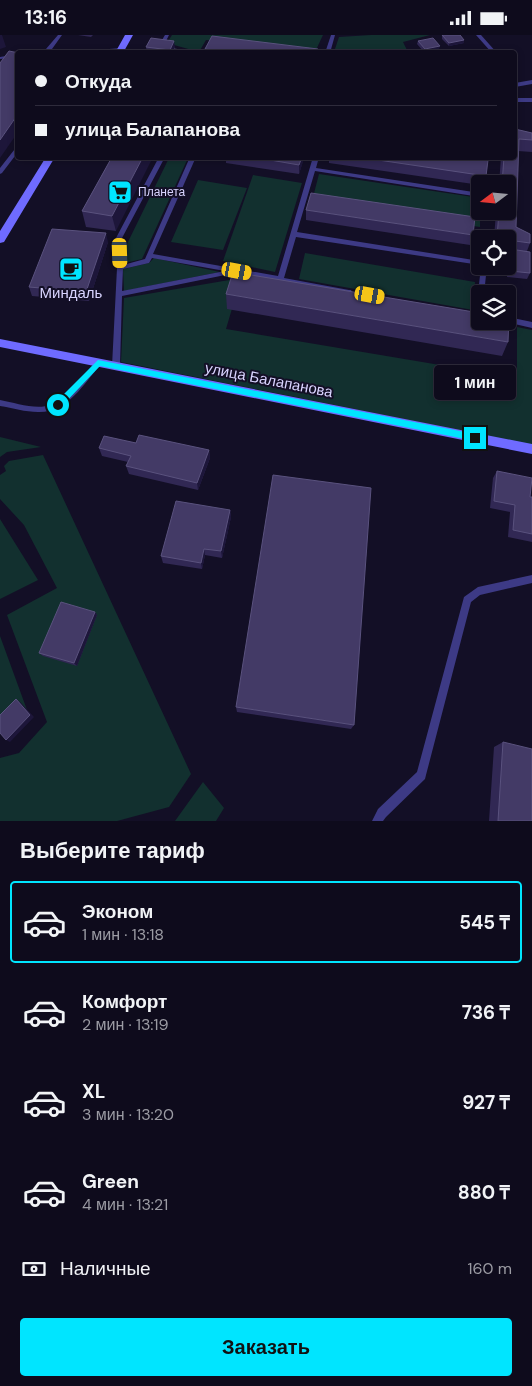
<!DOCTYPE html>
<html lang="ru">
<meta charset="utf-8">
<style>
:root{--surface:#0e0b1c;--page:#171425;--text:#f1f3f6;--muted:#9b9ba3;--line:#2e2b3b;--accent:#00e5ff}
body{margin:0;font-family:"DM Sans",sans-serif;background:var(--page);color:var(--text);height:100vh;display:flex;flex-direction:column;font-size:19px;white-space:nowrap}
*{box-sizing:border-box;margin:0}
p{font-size:16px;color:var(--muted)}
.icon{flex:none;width:28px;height:28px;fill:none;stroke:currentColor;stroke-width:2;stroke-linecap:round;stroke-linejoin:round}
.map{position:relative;height:786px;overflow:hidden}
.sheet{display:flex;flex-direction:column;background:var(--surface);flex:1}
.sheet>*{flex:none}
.guide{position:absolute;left:15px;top:15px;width:502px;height:110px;border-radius:5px;box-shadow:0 2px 8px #0003,0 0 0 1px var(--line);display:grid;align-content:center;height:110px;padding:0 20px;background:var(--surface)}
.needle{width:32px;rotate:254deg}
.controls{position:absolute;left:471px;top:140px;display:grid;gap:10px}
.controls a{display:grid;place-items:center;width:45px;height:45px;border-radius:5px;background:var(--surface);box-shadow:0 2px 8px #0003,0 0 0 1px var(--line);font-size:25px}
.end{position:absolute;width:22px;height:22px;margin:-11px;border:6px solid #00e5ff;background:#111;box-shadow:0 0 0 2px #111}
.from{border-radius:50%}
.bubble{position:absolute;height:35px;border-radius:5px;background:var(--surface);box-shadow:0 2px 8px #0003,0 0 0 1px var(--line);font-size:16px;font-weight:700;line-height:35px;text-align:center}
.car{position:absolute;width:15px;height:30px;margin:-15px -8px;border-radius:6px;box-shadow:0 0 4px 1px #0007;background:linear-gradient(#f5c518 24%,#345 0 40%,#f5c518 0 76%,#345 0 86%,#f5c518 0)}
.guide b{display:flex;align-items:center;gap:18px;height:48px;font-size:19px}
.guide b+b{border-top:1px solid var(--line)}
.guide i{width:12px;height:12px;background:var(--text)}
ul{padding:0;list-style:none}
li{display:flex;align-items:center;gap:15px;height:82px;margin:0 10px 8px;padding:0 10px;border:2px solid transparent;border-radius:5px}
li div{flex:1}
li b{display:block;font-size:19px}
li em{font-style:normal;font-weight:700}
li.selected{border-color:var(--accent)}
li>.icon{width:45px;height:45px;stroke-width:1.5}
h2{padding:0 20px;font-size:22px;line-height:60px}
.pay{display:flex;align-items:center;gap:12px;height:55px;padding:0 20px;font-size:19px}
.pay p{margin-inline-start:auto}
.action{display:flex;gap:10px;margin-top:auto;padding:10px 20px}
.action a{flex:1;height:58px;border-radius:5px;background:var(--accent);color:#111;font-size:20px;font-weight:700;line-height:58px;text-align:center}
.status{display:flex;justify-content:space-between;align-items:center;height:35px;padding:0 25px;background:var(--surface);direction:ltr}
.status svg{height:14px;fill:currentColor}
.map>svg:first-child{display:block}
.green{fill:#12302f}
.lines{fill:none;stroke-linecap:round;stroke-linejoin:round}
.lane{fill:#3d3a85;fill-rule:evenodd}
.secondary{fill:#6f6bff;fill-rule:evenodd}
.wall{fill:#312854}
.shaded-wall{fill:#1d163a}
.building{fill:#433a66;stroke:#5a527e}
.route{fill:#00e5ff}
.labels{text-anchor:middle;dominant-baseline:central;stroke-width:4;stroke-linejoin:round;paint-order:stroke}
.far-poi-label{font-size:12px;fill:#d9d4ff;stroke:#130f26;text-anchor:start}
.poi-label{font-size:15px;fill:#d9d4ff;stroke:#130f26}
.street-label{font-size:15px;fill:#d9d4ff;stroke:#130f26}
</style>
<div class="status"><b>13:16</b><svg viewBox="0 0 49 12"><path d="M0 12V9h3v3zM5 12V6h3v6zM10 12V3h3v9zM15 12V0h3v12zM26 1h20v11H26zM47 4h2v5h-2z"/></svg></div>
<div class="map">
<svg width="532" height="786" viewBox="0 0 532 786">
<rect width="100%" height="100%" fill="#130f26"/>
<path class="green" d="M172,0h151l-8,17 -109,-12 -7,12 -32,-9z
M371,0h59l-27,7 5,10h-74l5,-15z
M169,123h19l-46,101 -17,4 1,-17z
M319,139l161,24v29l-168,-26z
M253,140l49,8 -27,89 -52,-11z
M198,145l49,8 -24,62 -52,-8z
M305,218l170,29 -2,28 -174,-31z
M154,223l66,14 -96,19 -1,-22 26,-6z
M241,243l-15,51 291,49v-51l15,3v115l-411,-83 3,-64z
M0,402l41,10 -34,5 -7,5z
M43,420l148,319 -22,33 -52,14h-117v-63l19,-5 28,-31 -40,-107 50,-27 -33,-63 -24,-26v-24l6,-4 -2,-5 5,-5z
M0,484l38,61 -38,19z
M0,601l27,74 -7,-8 -20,19z
M203,747l21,26 -8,13h-41z"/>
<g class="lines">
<path class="lane" d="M58,0h4l-10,14 34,2 35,-3 2,1 -2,1 -19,3 -54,-2 -17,2 15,-4z
M165,0h4l-3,6h-2l-2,-1z
M331,0h4l-5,18h-5z
M476,0h5l16,18h-5z
M18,19v3l-18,2v-2z
M532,45v4l-17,3v-4z
M515,63h17v4h-17z
M18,110v7l-16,21 -2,1v-6z
M159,122h6l-43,81 1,27 22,-6 45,-102h6l-43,97 125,22 35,-119h6l-3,11 164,25v4l-165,-26 -18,61 183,29v4l-184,-28 -12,41 65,12h2l1,2 -1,2h-2l-114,-21 -113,23 -2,70 -2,2h-4l-2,-2 5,-98 -1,-30zM152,223l73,13 -103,20 1,-22 26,-6z
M481,231h6l-3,28h-4v2l-2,-2z
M478,264h2v18l-2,1 -3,-3z
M508,282l24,5v6l-26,-6 2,-1z
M98,325l4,3 -2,2c-16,19 -33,48 -62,47 -13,0 -25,-4 -38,-6v-6c16,3 35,10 51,5 15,-4 34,-32 45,-44z
M532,540v8l-52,12 -9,7 -45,173 -1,4 -39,38 -3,4h-11l6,-12 39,-37 47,-175 14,-10z"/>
<path class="secondary" d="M125,0h8l-10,18h-8z
M46,122h9l-51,85 -4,1v-12z
M0,304l532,105v10l-532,-107z"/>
</g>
<path class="wall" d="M78,0h15l-2,2z
M442,0l22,5v3l-15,3 -7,-7z
M418,6l21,8 -15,3 -7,-8z
M146,12h29l-3,6h-25z
M205,14l112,4h-112z
M515,94l17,4v19l-14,-1 -2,76 14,16 -3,8 3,22 -3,6 -20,-2 1,-22 1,-3h-1v-13h-14l2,-28h12v-27h-9l2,-27h14z
M112,122l4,74 -30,-4 -4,-16z
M226,122h78l-5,17 -73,-11z
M329,122h139l18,19 -2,8h-4v1l-151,-22z
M306,175l167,25 -3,10 -164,-25z
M108,207l-19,59 -57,-5 -3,-9z
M226,259l282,48 -6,14 -275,-47z
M136,408l73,7 1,8 -12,32 -69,-16 -3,-8 2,-4 -26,-6 -3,-8z
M497,436l33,26h2v45l-24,-5 2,-25 -20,-4 3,-30z
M230,475l1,7 -9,41 -17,-3 -3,14 -39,-6 -2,-7z
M95,577l2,3 -20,51 -34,-10 -4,-3z
M236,672l118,18 -3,4 -114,-17z
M503,707l29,79h-43l5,-74z"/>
<path class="shaded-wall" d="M0,0h2l4,12 -6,2z
M464,5v3l-15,3v-3z
M174,6l1,6 -3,6h-2v-3z
M440,11l-1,3 -15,3 1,-3z
M18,79v18l-18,26v-18z
M143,122h10l-37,74 -4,-15z
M302,122h2v2l-5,15v-9z
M106,198l2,9 -19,59 -3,-9z
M209,415l1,8 -12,32 -1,-7z
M230,475l1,7 -9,41 -1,-7z
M204,514l1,6 -3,14 -1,-6z
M95,577l2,3 -20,51 -3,-3z
M16,664l4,3 14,15 -24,25 -4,-2z"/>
<path class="building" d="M442,0h18l4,5 -15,3z
M212,1l106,13 -2,4h-86l-25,-4z
M151,3l23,3 -4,9 -24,-3z
M433,3l7,8 -15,3 -7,-8z
M174,14l27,4h-28z
M9,16l10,2h-1v61l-18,26v-77z
M515,94l17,4v7l-13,-1 -3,88 14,7v9l-22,-3v-1l-11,-1 2,-27h9v-27h-6l2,-27h11z
M112,122h31l-31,59 -30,-5z
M253,122h49l-3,8z
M358,122h110l20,3 -2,16z
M311,158l164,24 -2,18 -167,-25z
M52,194l54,4 -20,59 -57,-5z
M510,214l20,3v21l-20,-2z
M233,237l247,41v8h28v-3h1l-1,24 -282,-48z
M139,400l70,15 -12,33 -71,-17 5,-10 -32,-8 5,-12 32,7z
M497,436l35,7 -2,19h2v37l-19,-4 2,-25 -21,-4z
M273,440l98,13 -17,237 -118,-18z
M176,466l54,9 -9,41 -17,-2 -3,14 -40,-7z
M61,567l34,10 -21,51 -35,-10z
M16,664l14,16 -24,25 -6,-7v-18z
M503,707l29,7v72h-34z"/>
<path class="route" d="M98,325l377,74 4,4 -4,3 -375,-75 -39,41h-6v-4z"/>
<defs>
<g id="supermarket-square" transform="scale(1.25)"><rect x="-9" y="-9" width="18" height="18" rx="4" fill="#00e5ff" stroke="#130f26"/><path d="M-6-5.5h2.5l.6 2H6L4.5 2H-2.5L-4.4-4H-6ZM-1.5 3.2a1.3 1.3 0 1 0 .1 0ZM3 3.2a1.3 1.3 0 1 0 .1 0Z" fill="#111"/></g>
<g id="cafe-square" transform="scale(1.25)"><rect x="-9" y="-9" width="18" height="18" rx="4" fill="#00e5ff" stroke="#130f26"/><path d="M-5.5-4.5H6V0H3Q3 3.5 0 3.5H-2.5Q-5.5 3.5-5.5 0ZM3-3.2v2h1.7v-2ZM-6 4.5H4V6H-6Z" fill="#111"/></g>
</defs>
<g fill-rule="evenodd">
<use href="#supermarket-square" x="120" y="157"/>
<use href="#cafe-square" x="71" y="234"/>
</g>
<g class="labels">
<g class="far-poi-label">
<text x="138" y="157">Планета</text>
</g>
<g class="poi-label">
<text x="71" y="258">Миндаль</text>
</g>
<g class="street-label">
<text transform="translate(269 345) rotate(11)">улица Балапанова</text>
</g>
</g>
</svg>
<div class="controls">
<a><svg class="needle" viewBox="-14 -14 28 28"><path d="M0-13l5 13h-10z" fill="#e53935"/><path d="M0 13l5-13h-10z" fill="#9b9ba3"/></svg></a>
<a><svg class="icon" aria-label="locate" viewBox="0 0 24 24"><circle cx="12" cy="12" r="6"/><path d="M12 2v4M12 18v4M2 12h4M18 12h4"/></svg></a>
<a><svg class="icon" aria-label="layers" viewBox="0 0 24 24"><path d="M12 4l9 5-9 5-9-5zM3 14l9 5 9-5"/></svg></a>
</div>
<i class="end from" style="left:58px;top:370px"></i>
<i class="end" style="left:475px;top:403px"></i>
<div class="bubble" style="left:434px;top:330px;width:82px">1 мин</div>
<i class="car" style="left:120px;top:218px;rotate:178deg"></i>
<i class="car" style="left:237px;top:236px;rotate:100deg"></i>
<i class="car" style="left:370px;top:260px;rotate:100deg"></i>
<div class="guide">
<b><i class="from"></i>Откуда</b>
<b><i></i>улица Балапанова</b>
</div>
</div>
<section class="sheet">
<h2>Выберите тариф</h2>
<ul>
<li class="selected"><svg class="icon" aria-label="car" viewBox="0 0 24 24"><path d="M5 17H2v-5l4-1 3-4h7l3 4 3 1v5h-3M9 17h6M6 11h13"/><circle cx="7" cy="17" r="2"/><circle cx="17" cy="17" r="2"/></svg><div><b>Эконом</b><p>1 мин · 13:18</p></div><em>545 ₸</em></li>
<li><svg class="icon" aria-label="car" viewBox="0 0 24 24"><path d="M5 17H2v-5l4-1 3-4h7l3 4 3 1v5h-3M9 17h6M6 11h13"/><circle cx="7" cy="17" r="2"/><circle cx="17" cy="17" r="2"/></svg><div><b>Комфорт</b><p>2 мин · 13:19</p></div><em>736 ₸</em></li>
<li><svg class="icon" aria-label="car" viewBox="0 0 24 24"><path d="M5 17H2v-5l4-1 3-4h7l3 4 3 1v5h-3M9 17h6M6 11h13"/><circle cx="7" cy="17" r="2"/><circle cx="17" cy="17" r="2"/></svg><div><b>XL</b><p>3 мин · 13:20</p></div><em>927 ₸</em></li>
<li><svg class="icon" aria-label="car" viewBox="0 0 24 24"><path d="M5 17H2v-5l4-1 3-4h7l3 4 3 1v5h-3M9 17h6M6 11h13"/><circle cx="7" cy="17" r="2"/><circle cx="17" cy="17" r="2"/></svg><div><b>Green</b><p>4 мин · 13:21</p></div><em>880 ₸</em></li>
</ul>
<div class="pay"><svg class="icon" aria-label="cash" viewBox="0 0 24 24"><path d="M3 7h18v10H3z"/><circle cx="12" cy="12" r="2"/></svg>Наличные<p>160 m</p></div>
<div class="action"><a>Заказать</a></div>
</section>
